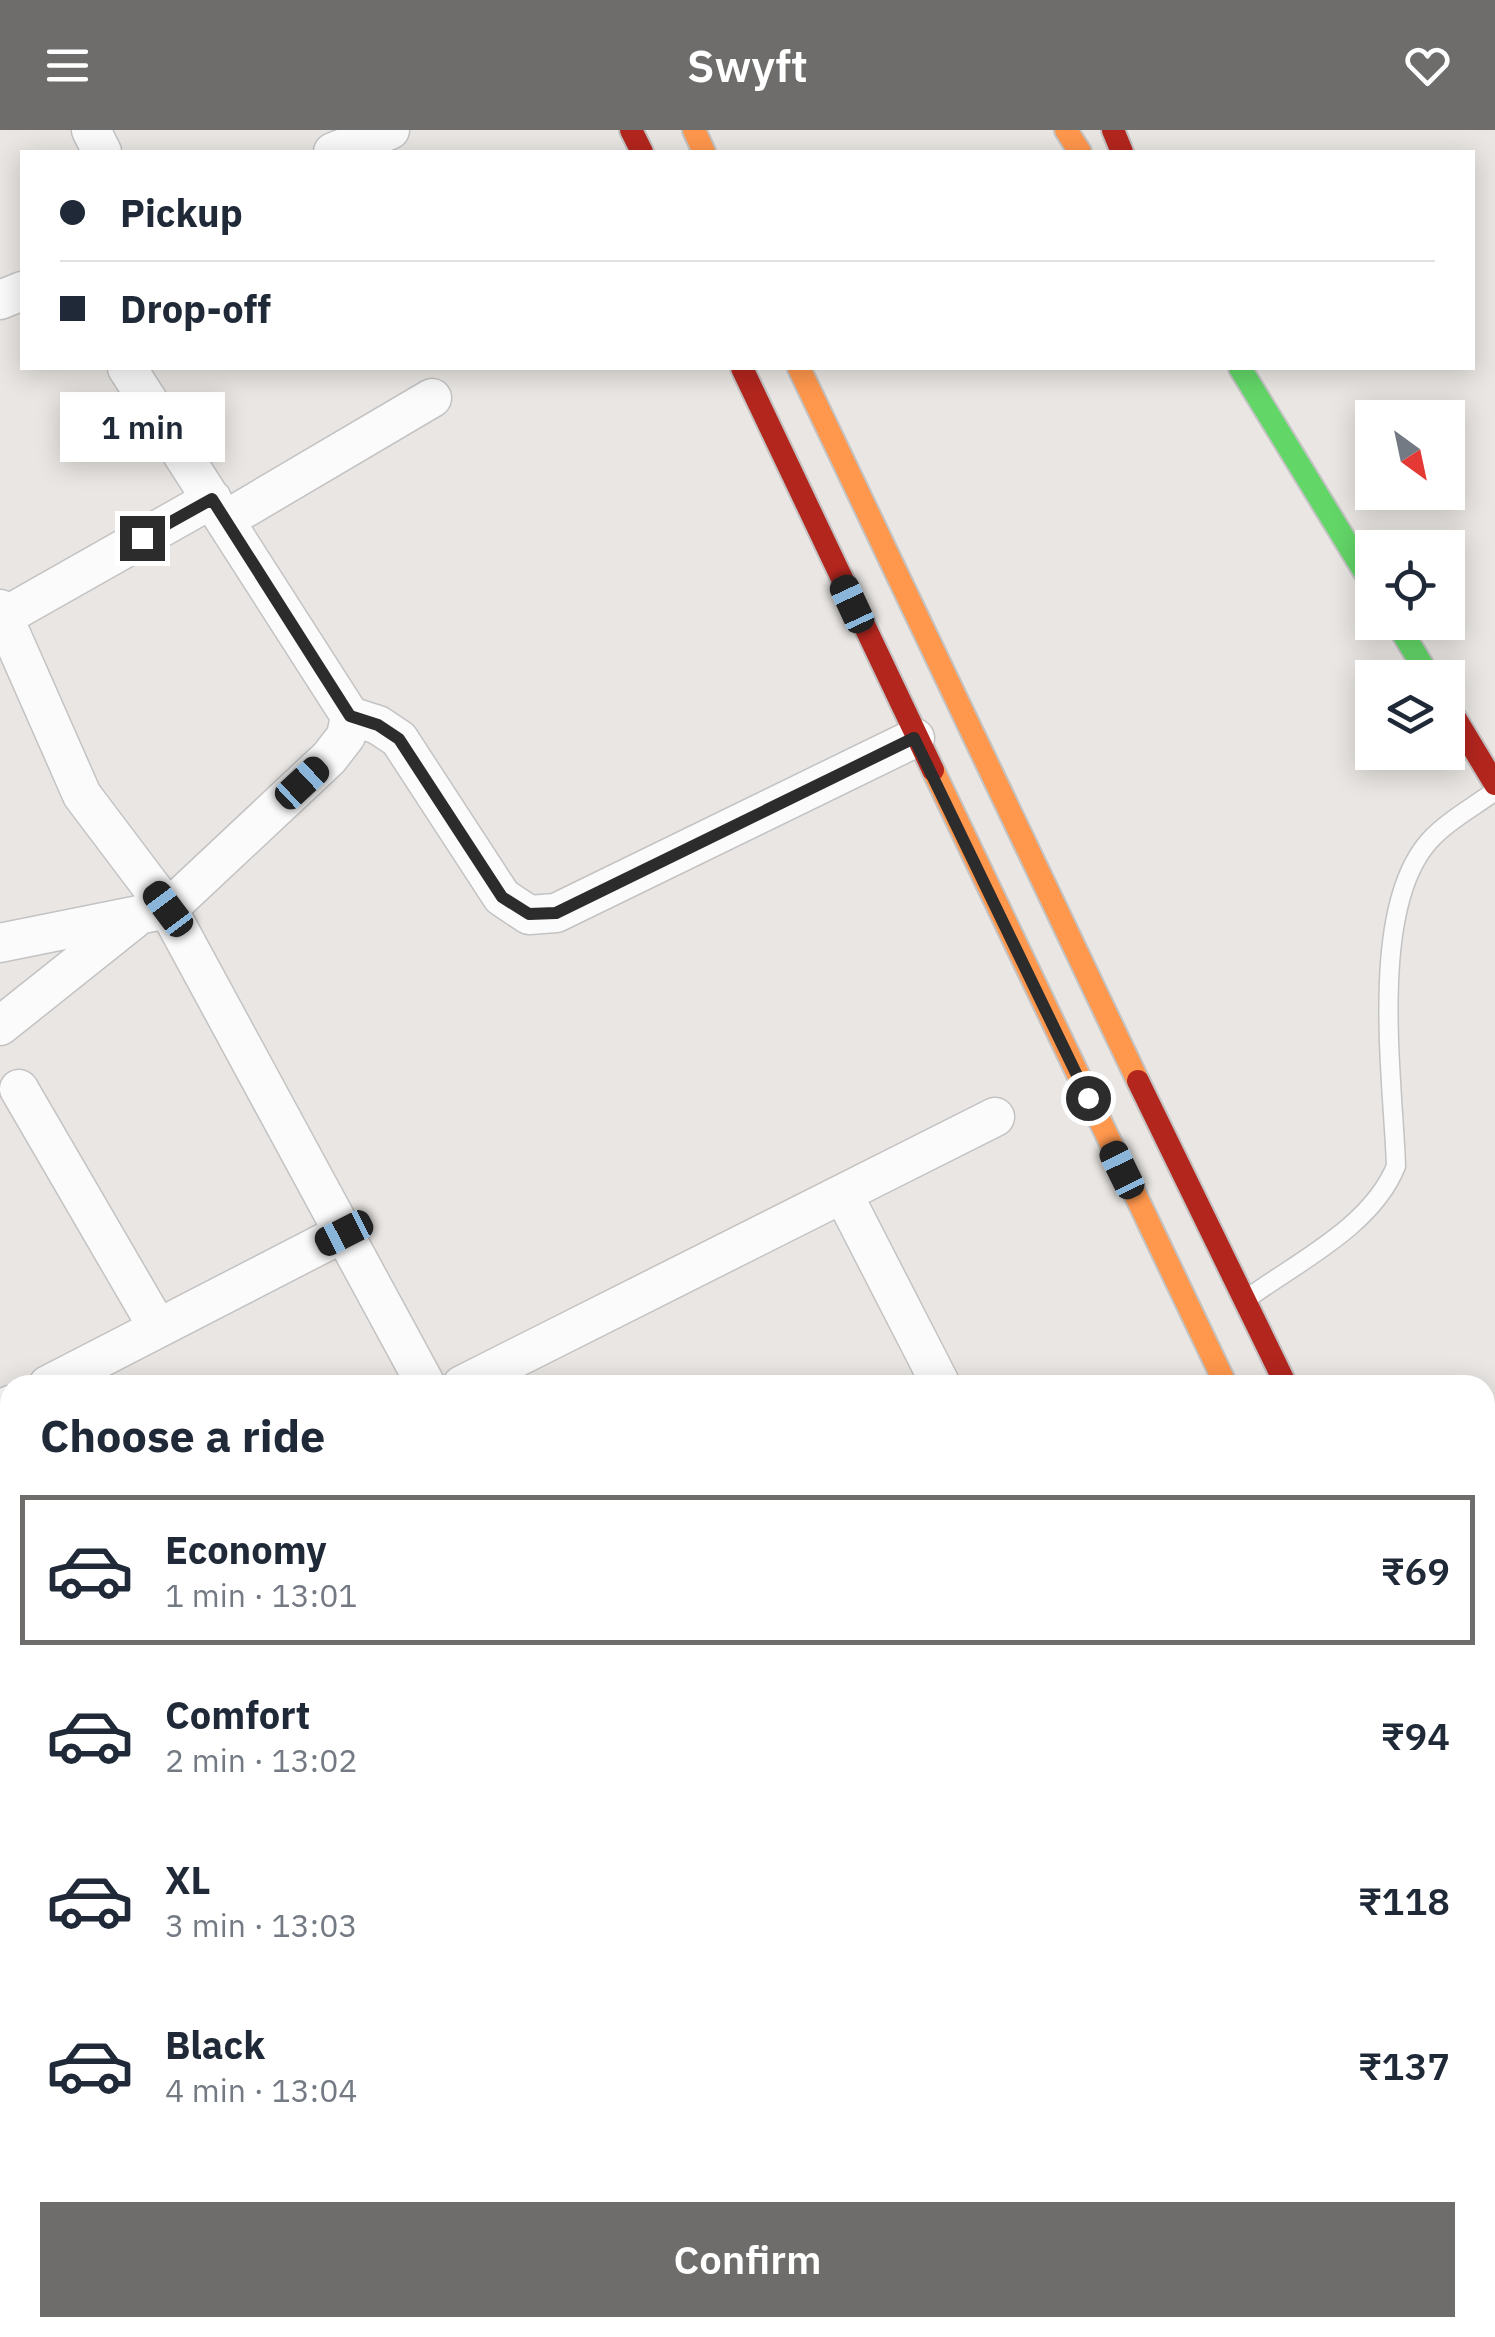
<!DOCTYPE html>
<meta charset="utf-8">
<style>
:root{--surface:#fff;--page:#f6f6f7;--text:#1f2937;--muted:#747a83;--line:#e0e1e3;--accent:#6e6d6c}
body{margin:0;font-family:"IBM Plex Sans",sans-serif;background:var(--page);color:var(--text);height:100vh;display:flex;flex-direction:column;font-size:38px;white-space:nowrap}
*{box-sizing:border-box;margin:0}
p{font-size:32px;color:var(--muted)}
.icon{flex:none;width:55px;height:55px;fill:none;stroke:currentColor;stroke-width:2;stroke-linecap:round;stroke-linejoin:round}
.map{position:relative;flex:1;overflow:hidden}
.sheet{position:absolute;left:0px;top:1245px;width:1495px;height:962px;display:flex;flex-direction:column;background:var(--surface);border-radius:30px 30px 0 0;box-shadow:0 5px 25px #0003}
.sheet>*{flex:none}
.guide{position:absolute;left:20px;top:20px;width:1455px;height:220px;border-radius:0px;box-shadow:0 5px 25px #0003;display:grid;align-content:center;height:220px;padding:0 40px;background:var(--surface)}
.needle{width:65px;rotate:147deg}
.fabs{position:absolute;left:1355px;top:270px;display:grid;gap:20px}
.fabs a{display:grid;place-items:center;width:110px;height:110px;border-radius:0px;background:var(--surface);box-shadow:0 5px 25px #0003;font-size:50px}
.end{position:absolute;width:45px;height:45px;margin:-22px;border:12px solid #2c2c2c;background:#fff;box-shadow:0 0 0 5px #fff}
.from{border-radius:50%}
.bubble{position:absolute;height:70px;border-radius:0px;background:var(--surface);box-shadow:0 5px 25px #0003;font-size:32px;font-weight:600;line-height:70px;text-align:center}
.car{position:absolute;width:30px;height:60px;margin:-30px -15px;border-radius:12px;box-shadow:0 0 8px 2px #0007;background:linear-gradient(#222 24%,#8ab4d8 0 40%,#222 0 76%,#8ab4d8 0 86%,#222 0)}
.guide b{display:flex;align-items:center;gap:35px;height:95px;font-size:38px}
.guide b+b{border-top:2px solid var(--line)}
.guide i{width:25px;height:25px;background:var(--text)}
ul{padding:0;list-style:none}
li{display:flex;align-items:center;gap:30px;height:150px;margin:0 20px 15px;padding:0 20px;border:5px solid transparent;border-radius:0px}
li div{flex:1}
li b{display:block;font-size:38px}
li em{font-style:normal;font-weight:600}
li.on{border-color:var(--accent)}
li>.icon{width:90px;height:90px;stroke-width:1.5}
h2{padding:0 40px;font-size:45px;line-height:120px}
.primary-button{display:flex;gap:20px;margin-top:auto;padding:20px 40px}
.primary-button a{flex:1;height:115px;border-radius:0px;background:var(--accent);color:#fff;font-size:40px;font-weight:600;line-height:115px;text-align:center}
header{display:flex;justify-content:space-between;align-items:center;height:130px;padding:0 40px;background:var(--accent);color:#fff;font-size:45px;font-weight:600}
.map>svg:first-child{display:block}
.building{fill:#d1cecc}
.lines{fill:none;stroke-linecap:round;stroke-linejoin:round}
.lane-casing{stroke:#c4c3c3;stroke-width:21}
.street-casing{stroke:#c4c3c3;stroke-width:41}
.fast-casing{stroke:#c4c3c3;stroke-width:26}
.slow-casing{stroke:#c4c3c3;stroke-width:26}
.jam-casing{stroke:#c4c3c3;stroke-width:26}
.lane{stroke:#fcfbfb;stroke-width:18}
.street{stroke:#fcfbfb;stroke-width:38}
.fast{stroke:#63d668;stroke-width:22}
.slow{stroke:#ff974d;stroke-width:22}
.jam{stroke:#b3261e;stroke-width:22}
.route{stroke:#2c2c2c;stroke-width:12}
</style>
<header><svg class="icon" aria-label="menu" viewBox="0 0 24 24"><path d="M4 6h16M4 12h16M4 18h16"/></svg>Swyft<svg class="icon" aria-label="heart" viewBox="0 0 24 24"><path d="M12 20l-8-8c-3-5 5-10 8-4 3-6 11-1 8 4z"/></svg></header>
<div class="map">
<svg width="1495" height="2207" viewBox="0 0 1495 2207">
<rect width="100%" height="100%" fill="#e9e6e3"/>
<path class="building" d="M10,1412v65l-10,-12v-48z
M258,2198h62l4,9h-62z"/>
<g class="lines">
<g class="lane-casing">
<path id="lane" d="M1248,1168c51,-37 124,-72 148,-132 -3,-88 -29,-263 37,-329 17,-18 42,-31 62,-46"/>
</g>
<g class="street-casing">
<path id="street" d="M91,0l11,22
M333,22l57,-22
M0,170l22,-9
M127,238l223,348 -4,20 -17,22 -161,151 258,476
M225,390l207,-122
M0,479l82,186 86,114 -168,34
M0,489l212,-120
M350,586l28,9 21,14 103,158 27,18 27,-2 359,-175
M0,896l133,-106
M19,959l139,239
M843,1064l98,191
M48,1255l295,-152
M462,1255l533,-268
M0,1280l10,-5
M0,1485l10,-5
M0,1695l10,-4
M0,1954l10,17
M0,2108l10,-5
M143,2198l3,4 15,-4
M247,2198l5,9
M361,2198l5,9
M476,2198l5,9
M710,2198l4,9
M807,2198l4,9
M926,2198l6,9
M665,2207l18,-9"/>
</g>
<g class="fast-casing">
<path id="fast" d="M1240,238l132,216
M1396,492l34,56
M1485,2091l10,-1
M1309,2207l6,-9"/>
</g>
<g class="slow-casing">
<path id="slow" d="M694,0l10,22
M1066,0l14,22
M799,238l339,713
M933,640l293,615
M1490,2207l5,-62"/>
</g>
<g class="jam-casing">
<path id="jam" d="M631,0l11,22
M1113,0l9,22
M742,238l191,402
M1448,576l47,78
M1138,951l148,304
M1485,1686l10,21
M1485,1806l10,22"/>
</g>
<use href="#lane" class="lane"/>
<use href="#street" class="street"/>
<use href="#fast" class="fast"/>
<use href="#slow" class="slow"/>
<use href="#jam" class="jam"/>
</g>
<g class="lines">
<path class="route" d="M142,408l70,-39 138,217 28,9 21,14 103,158 27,17 27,-1 358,-175 174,360"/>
</g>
</svg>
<div class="fabs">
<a><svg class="needle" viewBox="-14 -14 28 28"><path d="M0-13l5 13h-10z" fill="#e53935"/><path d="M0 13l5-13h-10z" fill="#747a83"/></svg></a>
<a><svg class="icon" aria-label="locate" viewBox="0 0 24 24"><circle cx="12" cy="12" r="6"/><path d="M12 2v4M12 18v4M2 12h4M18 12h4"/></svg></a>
<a><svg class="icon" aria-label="layers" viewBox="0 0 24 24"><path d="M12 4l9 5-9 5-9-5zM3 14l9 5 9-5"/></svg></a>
</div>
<i class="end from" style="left:1088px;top:968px"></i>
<i class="end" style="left:142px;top:408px"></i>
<div class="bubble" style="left:60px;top:262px;width:165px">1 min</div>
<i class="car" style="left:852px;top:474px;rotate:335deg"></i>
<i class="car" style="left:302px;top:653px;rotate:47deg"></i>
<i class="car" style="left:168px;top:779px;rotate:323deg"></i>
<i class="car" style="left:1122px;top:1040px;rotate:334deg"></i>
<i class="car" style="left:344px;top:1103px;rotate:243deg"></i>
<div class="guide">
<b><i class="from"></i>Pickup</b>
<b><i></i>Drop-off</b>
</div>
<section class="sheet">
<h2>Choose a ride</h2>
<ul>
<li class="on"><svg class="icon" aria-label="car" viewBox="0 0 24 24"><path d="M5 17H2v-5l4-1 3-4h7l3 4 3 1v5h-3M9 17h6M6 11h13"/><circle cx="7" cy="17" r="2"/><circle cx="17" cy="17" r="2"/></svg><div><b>Economy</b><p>1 min · 13:01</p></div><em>₹69</em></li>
<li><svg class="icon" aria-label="car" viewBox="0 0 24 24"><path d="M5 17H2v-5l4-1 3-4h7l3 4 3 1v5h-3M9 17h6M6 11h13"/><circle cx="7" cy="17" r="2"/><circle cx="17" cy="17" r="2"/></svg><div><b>Comfort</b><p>2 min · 13:02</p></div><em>₹94</em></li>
<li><svg class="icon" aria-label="car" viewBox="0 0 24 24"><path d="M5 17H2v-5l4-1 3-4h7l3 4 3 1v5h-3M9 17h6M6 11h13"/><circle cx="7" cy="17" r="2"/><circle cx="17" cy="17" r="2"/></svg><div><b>XL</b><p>3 min · 13:03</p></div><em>₹118</em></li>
<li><svg class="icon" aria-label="car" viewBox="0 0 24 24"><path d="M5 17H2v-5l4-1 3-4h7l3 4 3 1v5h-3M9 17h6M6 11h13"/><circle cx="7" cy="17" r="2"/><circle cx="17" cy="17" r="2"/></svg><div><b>Black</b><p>4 min · 13:04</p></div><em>₹137</em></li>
</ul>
<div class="primary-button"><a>Confirm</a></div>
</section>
</div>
